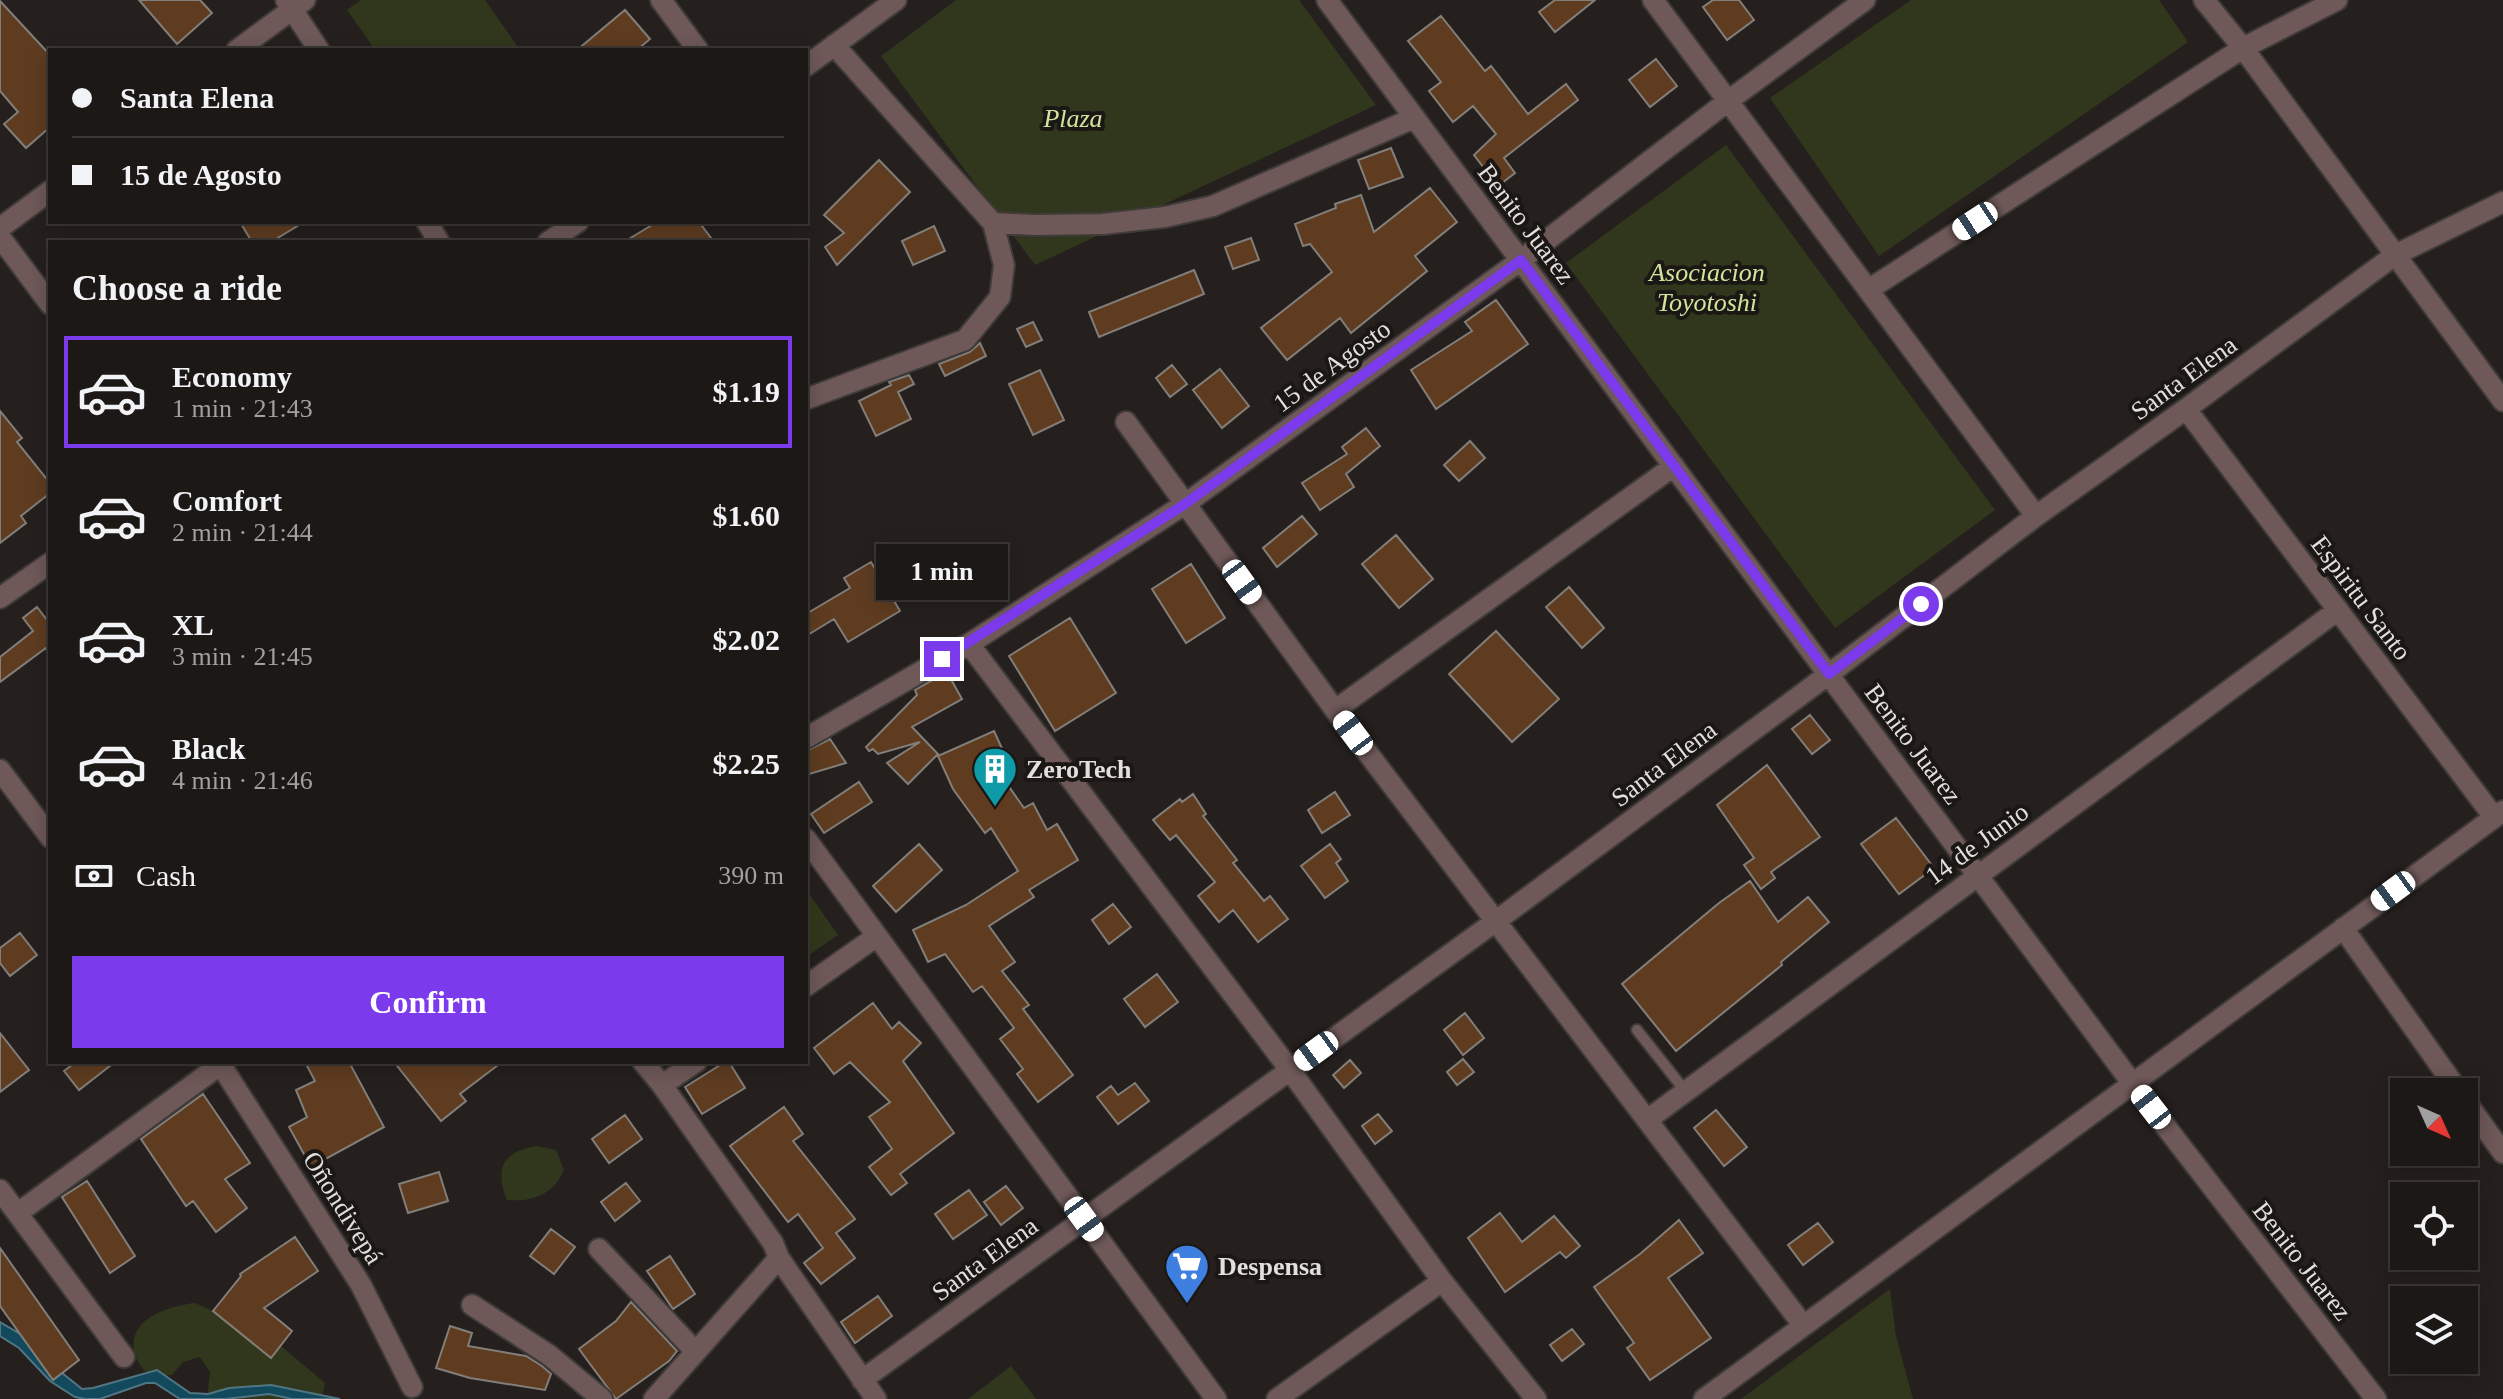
<!DOCTYPE html>
<meta charset="utf-8">
<style>
:root{--surface:#1c1816;--page:#25211f;--text:#f1f3f6;--muted:#a0a0a1;--line:#3a3735;--accent:#7c3aed}
body{margin:0;font-family:"Times New Roman",serif;background:var(--page);color:var(--text);height:100vh;display:flex;flex-direction:column;font-size:30px;white-space:nowrap}
*{box-sizing:border-box;margin:0}
p{font-size:26px;color:var(--muted)}
.icon{flex:none;width:44px;height:44px;fill:none;stroke:currentColor;stroke-width:2;stroke-linecap:round;stroke-linejoin:round}
.map{position:relative;flex:1;overflow:hidden}
.drawer{position:absolute;left:48px;top:240px;width:760px;height:824px;display:flex;flex-direction:column;background:var(--surface);border-radius:0px;box-shadow:0 4px 20px #0003,0 0 0 2px var(--line)}
.drawer>*{flex:none}
.top-card{position:absolute;left:48px;top:48px;width:760px;height:176px;border-radius:0px;box-shadow:0 4px 20px #0003,0 0 0 2px var(--line);display:grid;align-content:center;height:176px;padding:0 24px;background:var(--surface)}
.needle{width:52px;rotate:135deg}
.controls{position:absolute;left:2390px;top:1078px;display:grid;gap:16px}
.controls a{display:grid;place-items:center;width:88px;height:88px;border-radius:0px;background:var(--surface);box-shadow:0 4px 20px #0003,0 0 0 2px var(--line);font-size:40px}
.end{position:absolute;width:36px;height:36px;margin:-18px;border:10px solid #7c3aed;background:#fff;box-shadow:0 0 0 4px #fff}
.from{border-radius:50%}
.bubble{position:absolute;height:56px;border-radius:0px;background:var(--surface);box-shadow:0 4px 20px #0003,0 0 0 2px var(--line);font-size:26px;font-weight:800;line-height:56px;text-align:center}
.car{position:absolute;width:24px;height:48px;margin:-24px -12px;border-radius:10px;box-shadow:0 0 6px 2px #0007;background:linear-gradient(#fff 24%,#345 0 40%,#fff 0 76%,#345 0 86%,#fff 0)}
.top-card b{display:flex;align-items:center;gap:28px;height:76px;font-size:30px}
.top-card b+b{border-top:2px solid var(--line)}
.top-card i{width:20px;height:20px;background:var(--text)}
ul{padding:0;list-style:none}
li{display:flex;align-items:center;gap:24px;height:112px;margin:0 16px 12px;padding:0 8px;border:4px solid transparent;border-radius:0px}
li div{flex:1}
li b{display:block;font-size:30px}
li em{font-style:normal;font-weight:800}
li.on{border-color:var(--accent)}
li>.icon{width:72px;height:72px;stroke-width:1.5}
h2{padding:0 24px;font-size:36px;line-height:96px}
.pay{display:flex;align-items:center;gap:20px;height:88px;padding:0 24px;font-size:30px}
.pay p{margin-inline-start:auto}
.primary-button{display:flex;gap:16px;margin-top:auto;padding:16px 24px}
.primary-button a{flex:1;height:92px;border-radius:0px;background:var(--accent);color:#fff;font-size:32px;font-weight:800;line-height:92px;text-align:center}
.map>svg:first-child{display:block}
.green{fill:#31371c}
.water{fill:#12495d;stroke:#507683;stroke-width:2}
.building{fill:#5f3c20;stroke:#827e7a;stroke-width:2}
.lines{fill:none;stroke-linecap:round;stroke-linejoin:round}
.lane-casing{stroke:#3f3b39;stroke-width:14}
.street-casing{stroke:#3f3b39;stroke-width:24}
.lane{stroke:#6e5858;stroke-width:10}
.street{stroke:#6e5858;stroke-width:20}
.route{stroke:#7c3aed;stroke-width:10}
.labels{text-anchor:middle;dominant-baseline:central;stroke-width:8;stroke-linejoin:round;paint-order:stroke}
.park-label{font-size:26px;font-style:italic;fill:#d1e49c;stroke:#1b1715}
.street-label{font-size:26px;fill:#e2dfdd;stroke:#1b1715}
.poi-label{font-size:26px;font-weight:bold;fill:#e2dfdd;stroke:#1b1715;text-anchor:start}
</style>
<div class="map">
<svg width="2503" height="1399" viewBox="0 0 2503 1399">
<rect width="100%" height="100%" fill="#25201e"/>
<path class="green" d="M361,0h124l35,50h-145l-28,-40z
M956,0h343l77,105 -341,160 -154,-209z
M1911,0h248l29,42 -309,214 -109,-158z
M1726,145l269,365 -160,118 -269,-365z
M806,889l32,46 -32,22z
M537,1146l19,4 8,20c-11,25 -31,32 -57,30 -13,-33 -4,-48 30,-54z
M1890,1289l6,47 17,63h-172z
M195,1303l18,8 31,21 37,14 44,37 -3,16h-111l-3,-8 2,-19 -10,-15 -17,5 -11,13 -23,1c-5,-6 -12,-14 -14,-21 -10,-36 33,-49 60,-52z
M1011,1366l25,33h-68z"/>
<path class="water" d="M0,1322l22,13 19,21 41,33 11,-1 64,-18 33,23 18,1 21,-6 42,-3 69,14h-48l-23,-5 -44,5h-45l-25,-16h-9l-46,16h-15l-10,-2 -25,-16 -31,-33 -19,-12z"/>
<path class="building" d="M139,0h61l12,13 -35,31z
M1555,0h40l-40,32 -16,-20z
M1713,0h26l15,20 -27,20 -24,-33z
M0,1l50,54v72l-24,21 -22,-24 14,-12 -18,-21z
M625,10l25,29 -13,11h-60z
M1441,16l44,55 6,-5 37,48 38,-30 12,16 -74,58 11,15 -17,13 -24,-31 22,-21 -23,-28 -20,16 -24,-31 12,-9 -33,-41z
M1656,59l21,27 -27,21 -21,-27z
M1391,148l12,29 -34,12 -11,-29z
M879,160l31,32 -73,73 -12,-18 19,-14 -20,-18z
M1430,188l27,34 -42,34 12,15 -76,62 -11,-15 -53,42 -26,-32 71,-56 -22,-28 -7,2 -8,-22 41,-16 -1,-4 26,-9 13,37z
M240,222h64l-33,20h-19z
M657,222h42l15,20h-90z
M934,226l11,25 -32,14 -11,-24z
M1251,238l8,22 -26,9 -8,-22z
M1194,270l10,24 -105,43 -10,-25z
M1496,300l32,44 -92,65 -25,-39 61,-39 -7,-9z
M1033,322l9,18 -16,7 -9,-18z
M980,343l6,13 -41,20 -6,-12 31,-12z
M1172,365l15,19 -17,13 -14,-19z
M1220,369l29,37 -27,22 -29,-38z
M1040,370l24,50 -31,15 -24,-51z
M909,375l5,9 -16,8 13,27 -35,17 -17,-35 32,-16 -2,-3z
M0,411l22,27 -5,4 33,41v10l-29,23 5,7 -26,20z
M1366,428l14,18 -34,28 8,13 -34,23 -18,-27 45,-29 -5,-7z
M1470,441l15,17 -26,23 -15,-16z
M1302,516l15,18 -40,33 -14,-19z
M1396,535l37,44 -34,29 -37,-44z
M871,562l29,49 -52,31 -14,-23 -28,17v-22l44,-26 -6,-10z
M1191,564l34,54 -39,25 -34,-54z
M1569,587l35,41 -22,20 -36,-41z
M37,607l10,13 3,-2v35l-4,-5 -46,34v-25l33,-26 -10,-13z
M1070,618l46,75 -61,38 -46,-75z
M1496,631l63,68 -47,43 -63,-68z
M947,672l15,27 -50,28 26,27 -30,30 -21,-21 33,-21 -42,12 -5,-5 -4,2 -3,-4 51,-52 -2,-5z
M1810,715l20,25 -18,14 -20,-25z
M994,731l16,35 -12,5 26,37 9,-5 14,27 10,-6 21,36 -49,30 5,7 -45,29 26,36 -13,9 27,34 -6,4 50,66 -35,27 -21,-28 6,-5 -23,-30 14,-11 -32,-42 -9,6 -28,-38 -17,8 -15,-32 53,-25 52,-34 -27,-43 -6,5 -32,-44 -15,-33z
M830,739l16,24 -40,12v-24z
M1767,765l53,72 -49,35 4,6 -14,11 -17,-24 10,-7 -37,-53z
M859,782l13,20 -48,31 -13,-19z
M1335,792l15,23 -28,18 -14,-23z
M1193,794l13,20 -3,2 34,44 -4,3 31,38 6,-5 18,23 -30,23 -25,-32 -14,12 -21,-26 17,-14 -39,-47 -6,5 -17,-20 27,-21 2,3z
M1896,818l38,50 -35,26 -38,-50z
M919,844l23,26 -46,42 -23,-26z
M1330,844l11,15 -5,4 12,18 -23,17 -24,-32z
M1750,881l28,41 30,-25 21,25 -48,40 1,3 -106,86 -54,-67 97,-81z
M1113,904l18,23 -22,17 -17,-24z
M20,933l17,22 -27,21 -10,-13v-15z
M1157,974l21,28 -33,25 -21,-28z
M873,1003l19,26 7,-7 22,21 -18,18 51,72 -54,41 7,9 -16,12 -22,-28 23,-18 -23,-32 21,-15 -40,-40 -16,12 -20,-26z
M1465,1013l19,25 -21,17 -19,-25z
M0,1033l29,37 -29,22z
M1463,1059l11,13 -17,13 -10,-13z
M1350,1060l11,13 -17,15 -11,-13z
M76,1062h39l-36,28 -15,-19z
M305,1062h44l35,65 -73,40 -22,-40 18,-10 -11,-27 19,-9z
M394,1062h108l-42,32 6,7 -25,20z
M725,1062h4l16,26 -43,26 -17,-27z
M1135,1083l14,18 -31,23 -21,-27 14,-11 7,9z
M203,1094l47,69 -25,16 22,29 -31,24 -23,-31 -7,5 -45,-67z
M784,1107l19,27 -10,7 62,78 -19,14 19,25 -34,26 -17,-21 19,-15 -25,-34 -10,8 -58,-76z
M1716,1110l31,37 -23,19 -30,-38z
M1378,1114l14,17 -17,13 -13,-18z
M625,1115l17,24 -33,24 -17,-24z
M439,1172l9,29 -40,12 -9,-29z
M87,1181l48,75 -25,17 -48,-76z
M626,1183l14,18 -25,20 -14,-19z
M1006,1186l17,22 -22,17 -17,-23z
M969,1190l18,25 -34,24 -18,-25z
M1500,1213l22,29 32,-26 26,30 -14,12 -6,-6 -55,40 -37,-54z
M1679,1220l24,33 -35,25 43,60 -61,42 -23,-32 7,-5 -40,-56 46,-33z
M1818,1223l15,19 -30,23 -15,-20z
M551,1229l24,18 -21,27 -24,-18z
M295,1237l23,34 -54,37 28,23 -21,27 -58,-47 28,-35 -1,-2z
M0,1248l79,112 -26,20 -53,-74z
M670,1256l25,38 -22,15 -26,-38z
M878,1296l14,20 -37,27 -14,-21z
M631,1302l46,49 -8,10 -53,38 -37,-50 37,-28z
M450,1326l22,7 -4,13 58,10 16,10 9,8 -6,16 -75,-12 -34,-10z
M1572,1329l12,15 -22,17 -12,-16z"/>
<g class="lines">
<g class="lane-casing">
<path id="lane" d="M1637,1030l49,62"/>
</g>
<g class="street-casing">
<path id="street" d="M286,0l33,50
M661,0l37,50
M1327,0l805,1083 244,316
M1653,0l383,516
M2204,0l39,48 260,353
M834,45l159,178
M237,50l68,-50
M806,66l90,-66
M427,222l12,20
M0,228l50,-37
M0,237l50,67
M548,242l30,-20
M1868,290l375,-242 94,-48
M806,399l159,-59 35,-43 4,-32 -11,-42 43,2 67,-1 62,-7 48,-11 201,-88
M2186,409l308,408
M1126,422l209,288 468,615
M0,598l50,-35
M969,644l321,426 152,211 94,118
M1335,710l339,-244
M806,738l163,-94 216,-140 336,-244 207,-159 137,-101
M0,770l50,67
M806,839l410,560
M2343,928l116,164
M806,986l71,-50
M219,1062l142,223 51,102
M643,1062l19,23 111,158 6,15 97,141
M662,1085l34,-23
M2464,1099l39,54
M1647,1120l691,-510
M0,1190l124,167
M18,1213l206,-151
M599,1249l96,102
M472,1305l77,50 53,44
M862,1380l634,-459 333,-247 207,-158 150,-107 209,-154 108,-53
M654,1399l125,-141
M1277,1399l165,-118
M1704,1399l799,-588"/>
</g>
<use href="#lane" class="lane"/>
<use href="#street" class="street"/>
</g>
<g class="lines">
<path class="route" d="M942,659l243,-155 336,-244 308,414 92,-70"/>
</g>
<defs>
<g id="building-pin" transform="scale(2.3)"><path d="M0 17L-7.5 6A9.5 9.5 0 1 1 7.5 6Z" fill="#0f9aa8" stroke="#1b1715"/><path d="M-4-6H4V6H1V3H-1V6H-4ZM-2.5-4.3h1.7v1.8h-1.7ZM.8-4.3h1.7v1.8H.8ZM-2.5-1h1.7V.8h-1.7ZM.8-1h1.7V.8H.8Z" fill="#fff"/></g>
<g id="supermarket-pin" transform="scale(2.3)"><path d="M0 17L-7.5 6A9.5 9.5 0 1 1 7.5 6Z" fill="#3f7fe0" stroke="#1b1715"/><path d="M-6-5.5h2.5l.6 2H6L4.5 2H-2.5L-4.4-4H-6ZM-1.5 3.2a1.3 1.3 0 1 0 .1 0ZM3 3.2a1.3 1.3 0 1 0 .1 0Z" fill="#fff"/></g>
</defs>
<g fill-rule="evenodd">
<use href="#building-pin" x="995" y="769"/>
<use href="#supermarket-pin" x="1187" y="1266"/>
</g>
<g class="labels">
<g class="park-label">
<text x="1073" y="118">Plaza</text>
<text x="1707" y="272">Asociacion<tspan x="1707" dy="30">Toyotoshi</tspan></text>
</g>
<g class="street-label">
<text transform="translate(1526 224) rotate(53)">Benito Juarez</text>
<text transform="translate(1332 366) rotate(-36)">15 de Agosto</text>
<text transform="translate(2184 378) rotate(-36)">Santa Elena</text>
<text transform="translate(2361 598) rotate(53)">Espiritu Santo</text>
<text transform="translate(1913 744) rotate(53)">Benito Juarez</text>
<text transform="translate(1664 764) rotate(-37)">Santa Elena</text>
<text transform="translate(1977 844) rotate(-36)">14 de Junio</text>
<text transform="translate(343 1208) rotate(58)">Oñondivepá</text>
<text transform="translate(985 1259) rotate(-36)">Santa Elena</text>
<text transform="translate(2302 1261) rotate(52)">Benito Juarez</text>
</g>
<g class="poi-label">
<text x="1026" y="769">ZeroTech</text>
<text x="1218" y="1266">Despensa</text>
</g>
</g>
</svg>
<div class="controls">
<a><svg class="needle" viewBox="-14 -14 28 28"><path d="M0-13l5 13h-10z" fill="#e53935"/><path d="M0 13l5-13h-10z" fill="#a0a0a1"/></svg></a>
<a><svg class="icon" aria-label="locate" viewBox="0 0 24 24"><circle cx="12" cy="12" r="6"/><path d="M12 2v4M12 18v4M2 12h4M18 12h4"/></svg></a>
<a><svg class="icon" aria-label="layers" viewBox="0 0 24 24"><path d="M12 4l9 5-9 5-9-5zM3 14l9 5 9-5"/></svg></a>
</div>
<i class="end from" style="left:1921px;top:604px"></i>
<i class="end" style="left:942px;top:659px"></i>
<div class="bubble" style="left:876px;top:544px;width:132px">1 min</div>
<i class="car" style="left:1975px;top:221px;rotate:237deg"></i>
<i class="car" style="left:1242px;top:582px;rotate:144deg"></i>
<i class="car" style="left:1353px;top:733px;rotate:323deg"></i>
<i class="car" style="left:2393px;top:891px;rotate:234deg"></i>
<i class="car" style="left:1316px;top:1051px;rotate:234deg"></i>
<i class="car" style="left:2151px;top:1107px;rotate:322deg"></i>
<i class="car" style="left:1084px;top:1219px;rotate:144deg"></i>
<div class="top-card">
<b><i class="from"></i>Santa Elena</b>
<b><i></i>15 de Agosto</b>
</div>
<section class="drawer">
<h2>Choose a ride</h2>
<ul>
<li class="on"><svg class="icon" aria-label="car" viewBox="0 0 24 24"><path d="M5 17H2v-5l4-1 3-4h7l3 4 3 1v5h-3M9 17h6M6 11h13"/><circle cx="7" cy="17" r="2"/><circle cx="17" cy="17" r="2"/></svg><div><b>Economy</b><p>1 min · 21:43</p></div><em>$1.19</em></li>
<li><svg class="icon" aria-label="car" viewBox="0 0 24 24"><path d="M5 17H2v-5l4-1 3-4h7l3 4 3 1v5h-3M9 17h6M6 11h13"/><circle cx="7" cy="17" r="2"/><circle cx="17" cy="17" r="2"/></svg><div><b>Comfort</b><p>2 min · 21:44</p></div><em>$1.60</em></li>
<li><svg class="icon" aria-label="car" viewBox="0 0 24 24"><path d="M5 17H2v-5l4-1 3-4h7l3 4 3 1v5h-3M9 17h6M6 11h13"/><circle cx="7" cy="17" r="2"/><circle cx="17" cy="17" r="2"/></svg><div><b>XL</b><p>3 min · 21:45</p></div><em>$2.02</em></li>
<li><svg class="icon" aria-label="car" viewBox="0 0 24 24"><path d="M5 17H2v-5l4-1 3-4h7l3 4 3 1v5h-3M9 17h6M6 11h13"/><circle cx="7" cy="17" r="2"/><circle cx="17" cy="17" r="2"/></svg><div><b>Black</b><p>4 min · 21:46</p></div><em>$2.25</em></li>
</ul>
<div class="pay"><svg class="icon" aria-label="cash" viewBox="0 0 24 24"><path d="M3 7h18v10H3z"/><circle cx="12" cy="12" r="2"/></svg>Cash<p>390 m</p></div>
<div class="primary-button"><a>Confirm</a></div>
</section>
</div>
